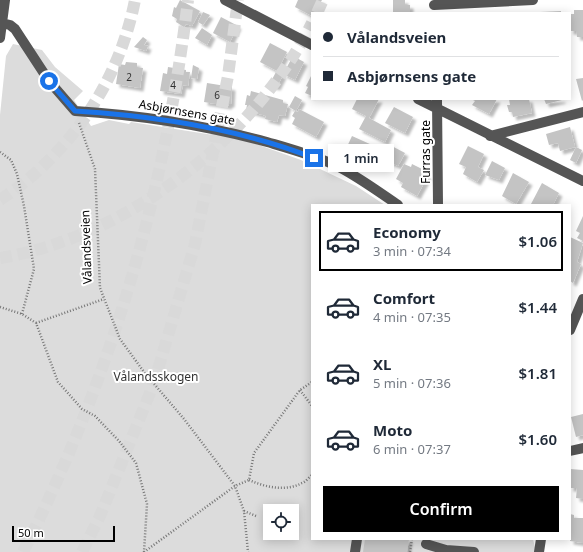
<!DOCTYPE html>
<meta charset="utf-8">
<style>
:root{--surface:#fff;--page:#f6f6f7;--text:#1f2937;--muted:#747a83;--line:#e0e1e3;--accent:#000}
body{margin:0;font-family:"Noto Sans",sans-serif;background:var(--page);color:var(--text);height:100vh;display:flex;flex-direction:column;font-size:15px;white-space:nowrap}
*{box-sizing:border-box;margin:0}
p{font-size:13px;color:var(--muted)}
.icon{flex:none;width:22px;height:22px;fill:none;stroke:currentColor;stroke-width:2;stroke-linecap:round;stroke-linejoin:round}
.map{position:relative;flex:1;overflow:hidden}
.panel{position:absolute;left:311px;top:204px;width:260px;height:336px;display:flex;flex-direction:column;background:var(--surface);border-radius:0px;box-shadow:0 2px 10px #0003}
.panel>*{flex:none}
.top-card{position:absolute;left:311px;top:12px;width:260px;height:88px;border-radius:0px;box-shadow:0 2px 10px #0003;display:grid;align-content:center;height:88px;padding:0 12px;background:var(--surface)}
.fabs{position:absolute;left:263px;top:504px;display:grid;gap:8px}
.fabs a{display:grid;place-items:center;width:36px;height:36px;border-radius:0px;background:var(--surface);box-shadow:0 2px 10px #0003;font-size:20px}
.scale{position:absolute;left:12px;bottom:10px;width:103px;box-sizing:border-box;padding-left:4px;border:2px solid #000;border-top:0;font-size:11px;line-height:14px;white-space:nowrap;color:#000;-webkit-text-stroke:3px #fff;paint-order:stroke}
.end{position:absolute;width:18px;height:18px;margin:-9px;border:5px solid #1a73e8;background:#fff;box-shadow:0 0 0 2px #fff}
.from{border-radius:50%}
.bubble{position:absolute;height:28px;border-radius:0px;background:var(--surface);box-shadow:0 2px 10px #0003;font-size:13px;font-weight:600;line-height:28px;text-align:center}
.top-card b{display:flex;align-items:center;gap:14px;height:38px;font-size:15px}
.top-card b+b{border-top:1px solid var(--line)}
.top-card i{width:10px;height:10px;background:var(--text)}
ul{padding:7px 0 0;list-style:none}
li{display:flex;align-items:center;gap:12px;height:60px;margin:0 8px 6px;padding:0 4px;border:2px solid transparent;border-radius:0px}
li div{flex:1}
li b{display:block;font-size:15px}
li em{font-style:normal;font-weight:600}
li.on{border-color:var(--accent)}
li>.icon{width:36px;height:36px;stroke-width:1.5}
.primary-button{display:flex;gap:8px;margin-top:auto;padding:8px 12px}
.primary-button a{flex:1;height:46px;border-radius:0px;background:var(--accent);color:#fff;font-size:16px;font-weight:600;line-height:46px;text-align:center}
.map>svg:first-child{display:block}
.green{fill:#dcdcdc;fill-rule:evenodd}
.building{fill:#c4c4c4;filter:url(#shadow)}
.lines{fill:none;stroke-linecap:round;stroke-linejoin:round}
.highway-tunnel{stroke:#d9d9d9;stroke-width:12;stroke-dasharray:12 6;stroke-linecap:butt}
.path{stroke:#777;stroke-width:2.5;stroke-dasharray:1 2;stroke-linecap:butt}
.minor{stroke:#555;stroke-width:10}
.route{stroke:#1a73e8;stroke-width:5}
.labels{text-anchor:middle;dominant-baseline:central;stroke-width:4;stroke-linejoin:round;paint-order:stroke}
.number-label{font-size:10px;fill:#313131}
.street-label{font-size:12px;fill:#000;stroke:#fff}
.park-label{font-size:12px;fill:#333;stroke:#fff}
</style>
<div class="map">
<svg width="583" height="552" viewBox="0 0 583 552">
<defs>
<filter id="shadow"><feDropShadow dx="3.5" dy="3.5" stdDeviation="1" flood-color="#0004"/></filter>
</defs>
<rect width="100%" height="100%" fill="#fff"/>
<path class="green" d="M13,44l29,6 13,17 28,24 -9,9 17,26 18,-6 20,4 2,-2 114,18 56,20 55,26 29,19h-73v334h221l3,13h-536v-437l6,-59zM270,511h22v22h-22z"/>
<path class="building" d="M180,0l20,11 -8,15 -6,-2 -2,3 -8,-5 1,-3 -5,-3 2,-9 2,1z
M298,0h24l-5,8 5,3 -1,2h-9v3l-17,-9z
M393,0h12v5h5v8h-17z
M574,10h9v27h-6l-1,-6h-6v-17h4z
M561,11v2h-21v-1z
M203,12l7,3 -7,10 -5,-3z
M221,17l17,9 -8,16 -17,-9z
M202,28l10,7 -5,10 -12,-7z
M143,37l4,3 -3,5 4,1 -2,5 -12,-4z
M270,43l17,9 -10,19 -17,-9z
M293,56l11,6 -9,18 -12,-6z
M126,62l11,1v4l6,1 -3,20 -24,-4 3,-20 6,1z
M193,65l6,3 -2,11 -6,-1z
M168,67l18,3v2h4l-2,14 -5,-1 -2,9 -21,-3 3,-18 4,1z
M276,72l7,3 -6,12 -8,-2z
M312,74v22l-7,-3 3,-6 -2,-1z
M583,78v22l-1,1 -6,-22z
M207,83l25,4 -1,17h-2l-1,2 -24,-4z
M251,91l32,9v3l5,1 -3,12 -6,-1 -2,7 -12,-3 1,-3 -20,-6 1,-5h-2l2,-10 3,1z
M295,96l7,4 -6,11 -7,-4z
M357,99h22l-10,19 22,12 -6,12 -26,-13 7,-13 -14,-7z
M471,99h26l-8,15 -17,-9 3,-4z
M509,99h20l3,14 -19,4 -1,-5h-3l-2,-7h3z
M544,99h18v1l-16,4z
M394,107l19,10 -8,16 -20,-10z
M299,109l25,13 -8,15 -24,-13 3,-6 -3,-2 3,-5 3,1z
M570,127l5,20 -15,4 -2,-8 -9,2 -3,-11z
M352,136l20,9 -8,18 -20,-10z
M388,144l17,9 -7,13 -17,-8z
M468,146l16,8 -6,13 6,3 -7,12 -14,-8 3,-7 -7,-3z
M576,147l6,3 -6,13 -6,-3z
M492,161l13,7 -6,12 -14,-5z
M404,164l7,3 1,-3 10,5 -2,3 8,4 -11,20 -16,-9 2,-4 -7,-4z
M513,173l16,9 -13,22 -14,-8z
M542,183l17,10 -6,12 -22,-1z
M583,216v25l-6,-3 3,-5 -4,-2z
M570,237l13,6 -6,19 4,2 -8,19 -3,-2z
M583,414v21l-7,2 -5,-20z
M570,469l13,1v29l-7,-1 1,-10h-7z
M570,514l4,1v3h9v25l-13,-2 1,-7z
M365,539h44l-2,13h-44z"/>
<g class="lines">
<path class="highway-tunnel" d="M317,13l6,-13
M0,200c70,-46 119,-118 135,-200
M0,258c128,-21 254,-120 312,-235
M23,552c88,-174 142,-359 165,-552
M82,552l18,-36 54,-133 41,-139 33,-168 10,-76"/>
<path class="path" d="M79,123l16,46 5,119 20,51 24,33 40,47 51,67 9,25 4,41
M0,152l11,8 6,14 7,32 10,63 -12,45
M0,307l22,7 14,9 22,59 24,27 13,7 24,25 17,22 11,41 -3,48
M36,323l68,-24
M300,390l12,16
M249,480c16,7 36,12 53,3 4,-1 7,-6 10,-8
M244,511l12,5
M144,552l91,-66 14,-6 5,-27 46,-63 12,-8
M410,552l2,-13"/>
<path class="minor" d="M225,0l87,45
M434,5l99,-5
M2,23l8,2 5,4 34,52 26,30c65,4 129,14 192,31 24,7 50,14 72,25 21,11 40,25 59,38
M0,38l5,-38
M418,99l165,82
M437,99l1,106
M490,136l93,-24
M570,330l13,-31
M570,451l13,-3
M426,544l20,6
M355,552l2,-13
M445,552l1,-2 28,2
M539,552l2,-13"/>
</g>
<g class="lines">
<path class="route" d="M49,81l26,30c81,5 163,17 239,47"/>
</g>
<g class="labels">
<g class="number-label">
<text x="129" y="77">2</text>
<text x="173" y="85">4</text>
<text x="217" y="95">6</text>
</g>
<g class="street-label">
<text transform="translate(187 112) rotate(10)">Asbjørnsens gate</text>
<text transform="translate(425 152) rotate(-90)">Furras gate</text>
<text transform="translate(86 247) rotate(-92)">Vålandsveien</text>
</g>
<g class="park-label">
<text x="156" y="376">Vålandsskogen</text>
</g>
</g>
</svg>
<div class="fabs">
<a><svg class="icon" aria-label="locate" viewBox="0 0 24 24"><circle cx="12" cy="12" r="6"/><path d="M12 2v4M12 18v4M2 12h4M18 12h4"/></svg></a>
</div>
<div class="scale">50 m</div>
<i class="end from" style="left:49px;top:81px"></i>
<i class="end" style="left:314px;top:158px"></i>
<div class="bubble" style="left:328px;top:144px;width:66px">1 min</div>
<div class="top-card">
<b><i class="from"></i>Vålandsveien</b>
<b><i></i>Asbjørnsens gate</b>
</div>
<section class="panel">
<ul>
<li class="on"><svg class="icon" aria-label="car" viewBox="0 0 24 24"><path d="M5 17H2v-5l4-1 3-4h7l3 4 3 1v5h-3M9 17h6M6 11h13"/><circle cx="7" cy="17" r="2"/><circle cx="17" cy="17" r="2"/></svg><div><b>Economy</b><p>3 min · 07:34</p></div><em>$1.06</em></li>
<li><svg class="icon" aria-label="car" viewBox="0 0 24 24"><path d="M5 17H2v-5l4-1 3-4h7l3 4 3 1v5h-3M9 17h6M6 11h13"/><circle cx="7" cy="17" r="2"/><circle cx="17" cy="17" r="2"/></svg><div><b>Comfort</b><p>4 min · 07:35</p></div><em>$1.44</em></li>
<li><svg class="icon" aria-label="car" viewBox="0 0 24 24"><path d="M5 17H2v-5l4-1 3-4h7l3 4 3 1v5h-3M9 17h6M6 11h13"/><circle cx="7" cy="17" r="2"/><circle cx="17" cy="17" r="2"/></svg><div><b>XL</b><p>5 min · 07:36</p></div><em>$1.81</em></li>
<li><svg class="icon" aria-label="car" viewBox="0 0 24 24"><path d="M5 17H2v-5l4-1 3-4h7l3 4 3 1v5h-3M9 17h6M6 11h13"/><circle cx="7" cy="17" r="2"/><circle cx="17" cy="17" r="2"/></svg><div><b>Moto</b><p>6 min · 07:37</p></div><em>$1.60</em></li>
</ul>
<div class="primary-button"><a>Confirm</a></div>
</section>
</div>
